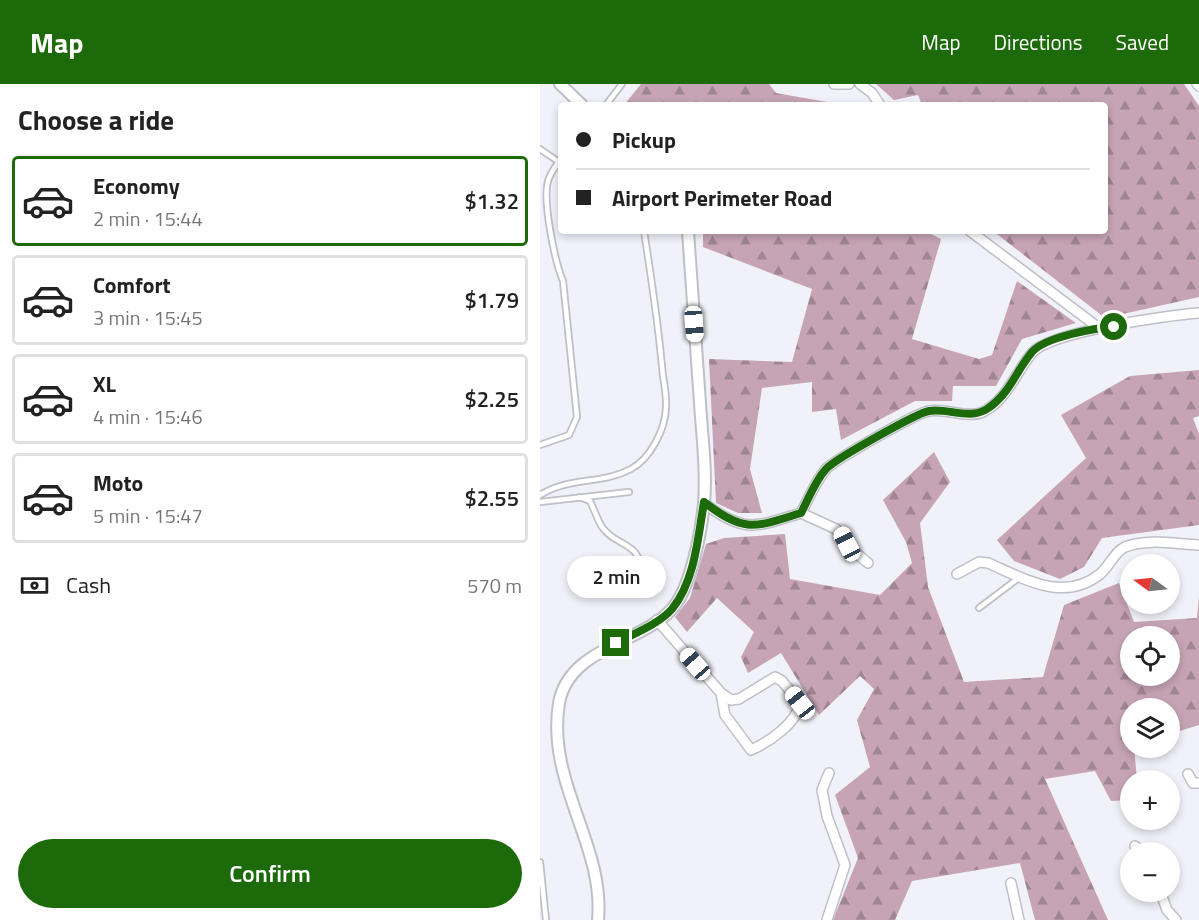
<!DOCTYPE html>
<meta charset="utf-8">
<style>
:root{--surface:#fff;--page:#f2f2f2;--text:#222;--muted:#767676;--line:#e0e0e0;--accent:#1c6a0a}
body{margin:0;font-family:"Titillium Web",sans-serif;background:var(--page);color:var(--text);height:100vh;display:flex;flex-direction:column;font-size:22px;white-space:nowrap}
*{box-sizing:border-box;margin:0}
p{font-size:20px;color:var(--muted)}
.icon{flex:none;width:33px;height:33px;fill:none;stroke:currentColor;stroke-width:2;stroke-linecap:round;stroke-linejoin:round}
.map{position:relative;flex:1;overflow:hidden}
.drawer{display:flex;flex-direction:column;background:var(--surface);width:540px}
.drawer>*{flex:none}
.top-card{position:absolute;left:18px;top:18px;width:550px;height:132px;border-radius:6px;box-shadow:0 3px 9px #0003;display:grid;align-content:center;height:132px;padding:0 18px;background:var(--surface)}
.needle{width:39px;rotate:285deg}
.buttons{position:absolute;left:580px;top:470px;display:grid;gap:12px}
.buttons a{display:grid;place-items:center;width:60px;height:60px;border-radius:50%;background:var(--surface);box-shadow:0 3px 9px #0003;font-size:30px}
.end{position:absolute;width:27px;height:27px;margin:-14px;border:8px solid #1c6a0a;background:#fff;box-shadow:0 0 0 3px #fff}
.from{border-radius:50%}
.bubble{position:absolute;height:42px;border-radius:21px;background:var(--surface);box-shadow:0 3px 9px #0003;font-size:20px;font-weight:600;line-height:42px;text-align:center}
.car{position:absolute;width:18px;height:36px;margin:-18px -9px;border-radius:8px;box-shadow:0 0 4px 2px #0007;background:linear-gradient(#fff 24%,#345 0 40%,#fff 0 76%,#345 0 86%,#fff 0)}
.top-card b{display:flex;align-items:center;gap:21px;height:57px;font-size:22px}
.top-card b+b{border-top:2px solid var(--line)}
.top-card i{width:15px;height:15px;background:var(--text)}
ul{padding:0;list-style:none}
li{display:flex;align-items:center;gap:18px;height:90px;margin:0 12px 9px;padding:0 6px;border:3px solid var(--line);border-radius:6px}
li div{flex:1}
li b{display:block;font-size:22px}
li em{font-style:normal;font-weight:600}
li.current{border-color:var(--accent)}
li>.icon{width:54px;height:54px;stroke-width:1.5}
h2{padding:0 18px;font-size:27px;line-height:72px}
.pay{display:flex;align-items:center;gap:15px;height:66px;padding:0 18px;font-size:22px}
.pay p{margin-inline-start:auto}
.action{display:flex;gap:12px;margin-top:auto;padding:12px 18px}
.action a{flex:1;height:69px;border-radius:36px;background:var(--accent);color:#fff;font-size:24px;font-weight:600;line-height:69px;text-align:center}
header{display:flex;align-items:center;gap:36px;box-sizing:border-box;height:84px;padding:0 30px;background:var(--accent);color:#fff}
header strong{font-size:28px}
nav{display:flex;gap:33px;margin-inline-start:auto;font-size:21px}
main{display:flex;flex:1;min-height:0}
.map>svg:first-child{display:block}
.forest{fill:url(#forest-firs);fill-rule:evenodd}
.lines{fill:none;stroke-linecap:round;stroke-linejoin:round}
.service-casing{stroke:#bfbfc8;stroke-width:8}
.minor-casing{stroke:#bfbfc8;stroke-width:12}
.tertiary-casing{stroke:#bfbfc8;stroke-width:14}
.service{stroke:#fff;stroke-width:4.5}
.minor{stroke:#fff;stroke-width:9}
.tertiary{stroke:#fff;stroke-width:10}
.route{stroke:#1c6a0a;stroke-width:8}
</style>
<header>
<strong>Map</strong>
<nav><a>Map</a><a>Directions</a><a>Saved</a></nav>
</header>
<main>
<section class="drawer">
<h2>Choose a ride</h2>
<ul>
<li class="current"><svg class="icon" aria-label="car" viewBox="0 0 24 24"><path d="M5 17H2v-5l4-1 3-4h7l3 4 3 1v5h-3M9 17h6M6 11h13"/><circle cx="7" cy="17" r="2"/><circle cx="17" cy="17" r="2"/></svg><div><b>Economy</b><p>2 min · 15:44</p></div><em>$1.32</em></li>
<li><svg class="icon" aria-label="car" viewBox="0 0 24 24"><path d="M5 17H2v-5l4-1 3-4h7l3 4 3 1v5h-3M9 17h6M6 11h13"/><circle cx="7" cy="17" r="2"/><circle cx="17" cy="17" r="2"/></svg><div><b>Comfort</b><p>3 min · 15:45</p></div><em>$1.79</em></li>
<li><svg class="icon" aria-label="car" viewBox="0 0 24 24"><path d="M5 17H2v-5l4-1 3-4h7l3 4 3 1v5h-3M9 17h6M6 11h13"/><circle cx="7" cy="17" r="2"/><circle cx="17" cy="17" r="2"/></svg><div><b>XL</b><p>4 min · 15:46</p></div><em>$2.25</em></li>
<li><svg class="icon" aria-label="car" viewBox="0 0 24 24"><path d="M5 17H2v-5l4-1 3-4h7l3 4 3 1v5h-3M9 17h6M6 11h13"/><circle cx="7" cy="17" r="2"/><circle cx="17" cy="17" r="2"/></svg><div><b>Moto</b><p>5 min · 15:47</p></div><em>$2.55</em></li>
</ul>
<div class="pay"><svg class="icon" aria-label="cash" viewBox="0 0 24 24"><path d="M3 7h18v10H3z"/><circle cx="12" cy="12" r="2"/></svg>Cash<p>570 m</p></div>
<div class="action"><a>Confirm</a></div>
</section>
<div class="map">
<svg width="659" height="836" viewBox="0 0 659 836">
<defs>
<pattern id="forest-firs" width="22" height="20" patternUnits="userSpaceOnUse" patternTransform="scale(1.5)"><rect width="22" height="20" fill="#c6a4b5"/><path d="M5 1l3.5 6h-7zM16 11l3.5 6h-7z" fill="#a08592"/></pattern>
</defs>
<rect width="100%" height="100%" fill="#f1f1fa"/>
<path class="forest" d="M101,0h128l7,9 51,9v3h-203z
M336,0h308l15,22v191l-94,21 -112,-87h113v-126h-184l-4,-10 -24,5z
M163,147h222l16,8 -29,100 67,20 13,-4 25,-74 59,42 -54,16 -26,47h-43l-1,15h-37l-74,39 -5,-31 -24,3v-30l-50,6 -12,81 12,44h-24l-22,-10 -7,-144 83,3 20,-73 -109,-42z
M659,286v46l-6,2 6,16v91l-97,13 -18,29 -24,12 -46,-18 -17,-21 89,-82 -25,-43 69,-39z
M394,368l16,30 -30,41 8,64 36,95 79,-5 21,-72 55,-22 15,39 63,-4 2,-22v129l-29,9v-26h-39v39h3l3,33h-6v20l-20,1 -16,-30 -50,8 63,141h-73l-15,-57 -108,18 -17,39h-62l25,-62 -23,-63 35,-28 -13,-47 17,-31 -14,-13 -41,39 -38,-62 -33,20 -7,-16 13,-25 -37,-34 -30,34 -12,-15 15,-19 16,-54 18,-6 61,-4 5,45 90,16 32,-32 -6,-21 -23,-42zM591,552h39v39h-39z"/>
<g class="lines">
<g class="service-casing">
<path id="service" d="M66,21l16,-21
M0,65l19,13
M0,361l29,-10 8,-18 -14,-136c-8,-19 -22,-84 -14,-103 2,-5 6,-11 10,-16
M0,411c31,-19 61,-10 91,-26 19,-10 34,-39 35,-61 1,-14 -3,-28 -4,-41 -4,-46 -11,-91 -18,-136
M39,413l11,4c4,8 7,18 12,26 15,22 44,13 37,53
M0,418l89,-10
M439,524l41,-31
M0,778l6,58"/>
</g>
<g class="minor-casing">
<path id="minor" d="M294,0h15
M320,0l12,9 8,12
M657,0l2,2
M430,147l129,97
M164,419c41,31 51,24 97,10 8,-15 14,-31 25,-44 9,-9 90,-56 103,-58 17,-3 38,8 54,1 24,-12 33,-40 49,-59 17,-21 137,-38 167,-40
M261,429l35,16 14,19 18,15
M417,490l22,-12 9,1c37,16 76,40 112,11 10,-8 14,-22 25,-27 22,-9 51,-3 74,-2
M117,536l64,73 10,7 8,-1 36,-22 7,4 18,22c-3,20 -31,39 -49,47l-26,-35 -4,-22
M648,690l5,9h6
M595,762l8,6
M471,799l8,37
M620,807l7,19 9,10
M287,836l18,-55 -18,-49 -5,-26 7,-17"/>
</g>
<g class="tertiary-casing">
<path id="tertiary" d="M20,0l22,21
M58,836c7,-75 -52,-137 -39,-217 10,-55 80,-59 112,-93 20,-21 30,-78 33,-107 3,-33 -2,-67 -4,-100 -4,-57 -8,-115 -12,-172"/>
</g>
<use href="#service" class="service"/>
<use href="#minor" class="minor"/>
<use href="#tertiary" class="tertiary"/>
</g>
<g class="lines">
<path class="route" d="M76,559c17,-9 43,-19 56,-34 23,-28 26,-72 32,-107 41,32 51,25 97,11 8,-15 14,-32 25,-44 9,-10 91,-56 103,-58 19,-3 41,9 58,-2 22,-14 29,-38 45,-57 13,-15 63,-24 82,-25"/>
</g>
</svg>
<div class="buttons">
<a><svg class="needle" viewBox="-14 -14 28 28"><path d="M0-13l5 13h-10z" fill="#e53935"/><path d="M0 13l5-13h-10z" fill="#767676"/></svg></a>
<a><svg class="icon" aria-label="locate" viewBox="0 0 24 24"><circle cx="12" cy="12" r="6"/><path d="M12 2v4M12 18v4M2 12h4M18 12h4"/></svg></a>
<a><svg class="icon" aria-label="layers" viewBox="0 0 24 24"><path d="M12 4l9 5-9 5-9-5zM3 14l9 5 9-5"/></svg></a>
<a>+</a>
<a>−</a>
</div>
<i class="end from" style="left:574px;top:243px"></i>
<i class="end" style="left:76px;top:559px"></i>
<div class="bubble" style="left:27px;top:472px;width:99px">2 min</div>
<i class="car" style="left:154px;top:240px;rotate:176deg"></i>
<i class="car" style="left:307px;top:460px;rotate:333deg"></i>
<i class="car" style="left:155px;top:580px;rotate:319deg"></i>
<i class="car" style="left:260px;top:619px;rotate:322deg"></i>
<div class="top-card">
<b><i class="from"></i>Pickup</b>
<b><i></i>Airport Perimeter Road</b>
</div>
</div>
</main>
